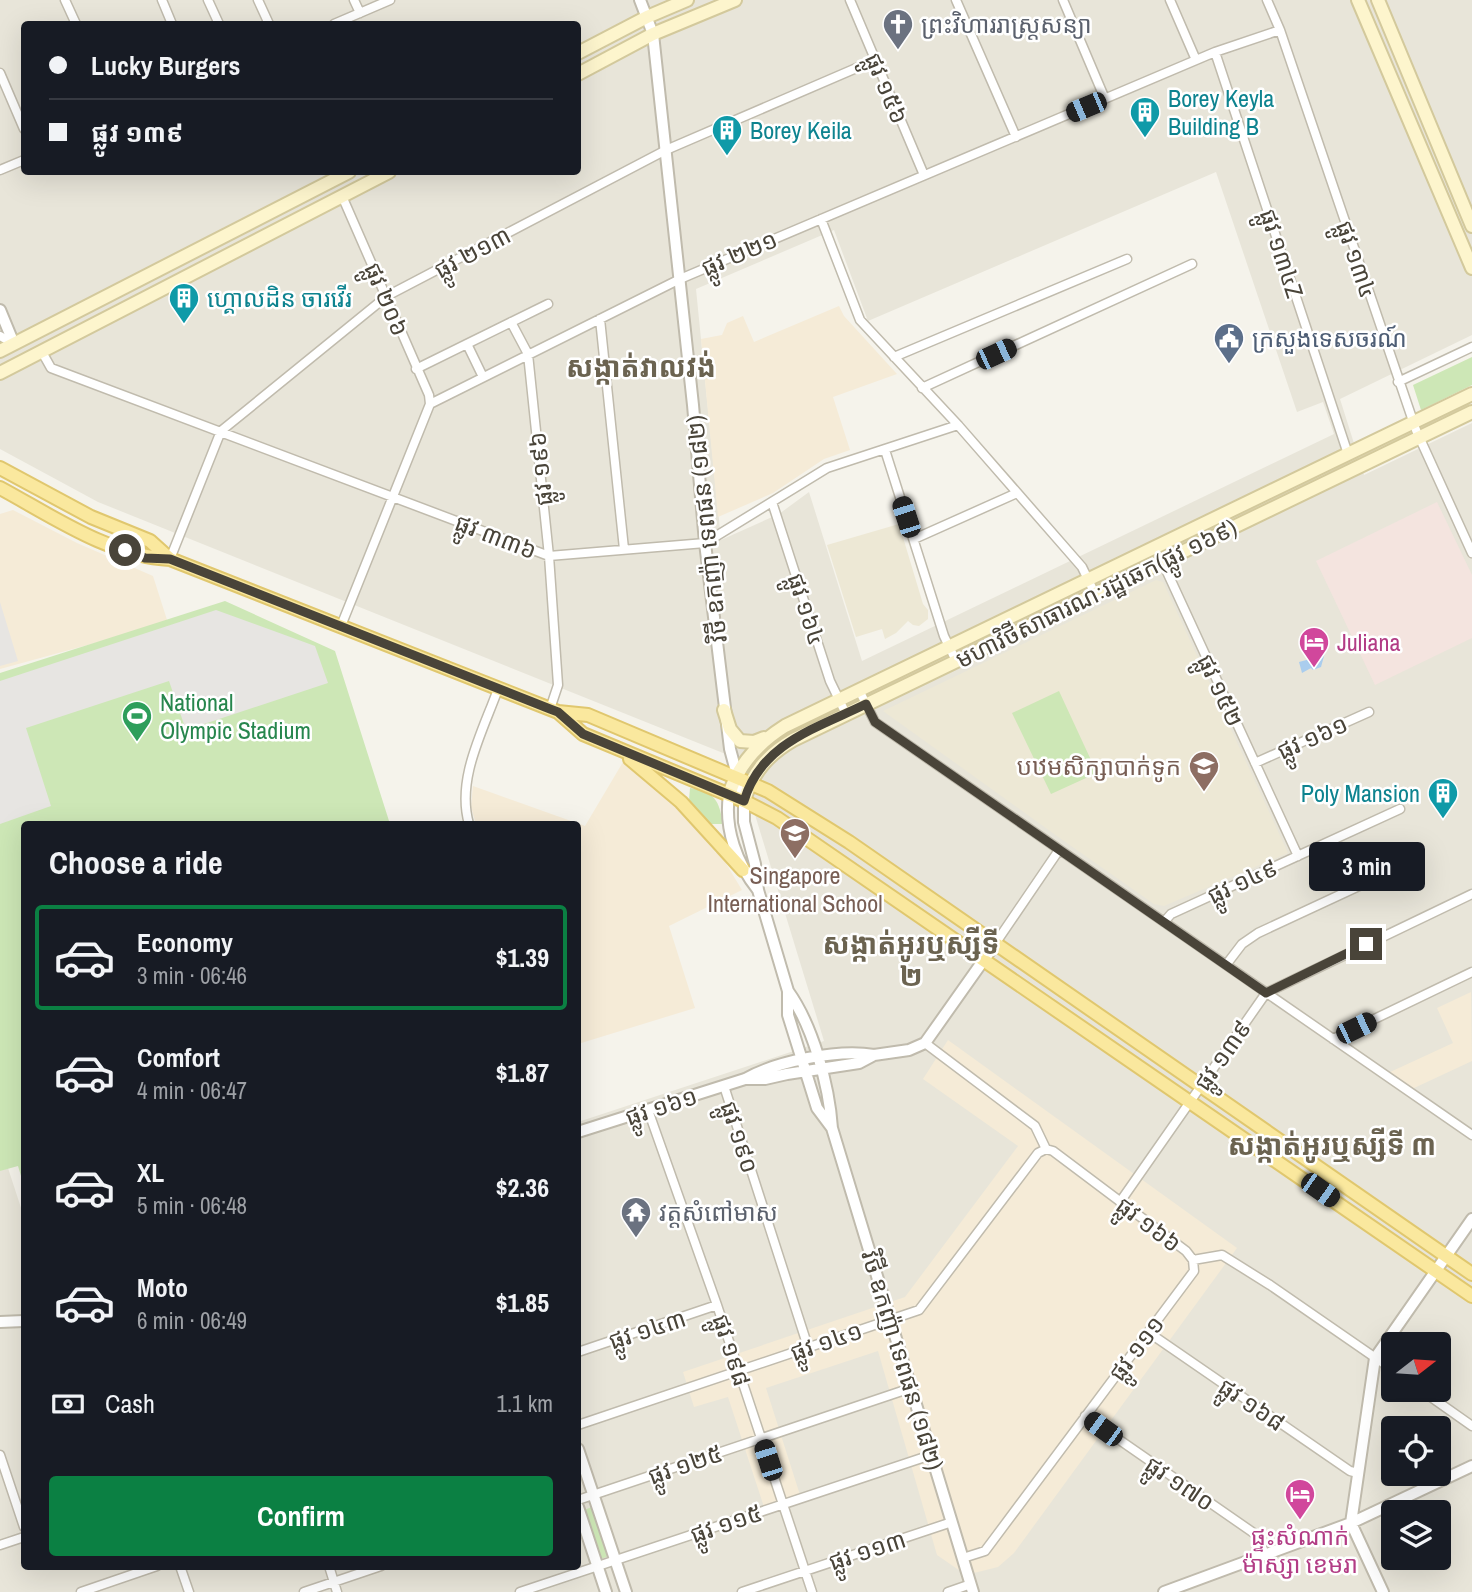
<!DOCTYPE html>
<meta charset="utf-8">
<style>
:root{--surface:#171b24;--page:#242831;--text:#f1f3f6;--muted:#9ea1a6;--line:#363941;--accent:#0b8043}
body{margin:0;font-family:"Archivo Narrow","Noto Sans Khmer",sans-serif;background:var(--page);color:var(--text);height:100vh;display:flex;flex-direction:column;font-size:26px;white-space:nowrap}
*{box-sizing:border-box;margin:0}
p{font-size:23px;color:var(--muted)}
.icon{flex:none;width:38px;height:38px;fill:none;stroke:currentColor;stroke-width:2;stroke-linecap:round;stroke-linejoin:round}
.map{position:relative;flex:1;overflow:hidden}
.side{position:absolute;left:21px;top:821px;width:560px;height:749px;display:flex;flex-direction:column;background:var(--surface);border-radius:7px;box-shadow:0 7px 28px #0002}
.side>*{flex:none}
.top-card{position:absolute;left:21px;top:21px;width:560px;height:154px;border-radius:7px;box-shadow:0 7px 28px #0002;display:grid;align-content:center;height:154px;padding:0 28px;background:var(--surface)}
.needle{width:46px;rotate:73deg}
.fabs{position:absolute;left:1381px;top:1332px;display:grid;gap:14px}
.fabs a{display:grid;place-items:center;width:70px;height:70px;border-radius:7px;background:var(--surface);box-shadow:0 7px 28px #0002;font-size:35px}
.end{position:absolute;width:32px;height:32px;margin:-16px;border:9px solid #494439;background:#fff;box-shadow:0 0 0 4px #fff}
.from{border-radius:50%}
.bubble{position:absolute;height:49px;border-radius:7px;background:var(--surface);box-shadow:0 7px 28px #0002;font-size:23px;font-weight:700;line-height:49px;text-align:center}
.car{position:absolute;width:21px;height:42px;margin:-21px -10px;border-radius:9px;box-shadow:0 0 5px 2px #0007;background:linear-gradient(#222 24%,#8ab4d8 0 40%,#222 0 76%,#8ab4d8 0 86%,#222 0)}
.top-card b{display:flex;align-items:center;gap:24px;height:66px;font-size:26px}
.top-card b+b{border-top:2px solid var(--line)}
.top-card i{width:18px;height:18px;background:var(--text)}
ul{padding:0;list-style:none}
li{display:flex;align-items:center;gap:21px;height:105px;margin:0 14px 10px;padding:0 14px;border:4px solid transparent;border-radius:7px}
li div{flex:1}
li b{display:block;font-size:26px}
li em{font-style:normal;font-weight:700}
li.selected{border-color:var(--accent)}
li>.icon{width:63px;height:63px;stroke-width:1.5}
h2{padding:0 28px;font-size:32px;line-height:84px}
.pay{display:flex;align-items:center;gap:18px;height:77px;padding:0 28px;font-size:26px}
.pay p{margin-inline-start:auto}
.action{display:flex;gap:14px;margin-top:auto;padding:14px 28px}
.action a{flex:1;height:80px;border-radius:7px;background:var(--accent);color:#fff;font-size:28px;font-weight:700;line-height:80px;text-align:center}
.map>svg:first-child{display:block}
.residential{fill:#e8e5d9;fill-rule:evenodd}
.commercial{fill:#f5ebd7}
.education{fill:#ede8d5}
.medical{fill:#f4e4df}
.green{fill:#cde7b6}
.parking{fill:#e7e5e2}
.water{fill:#aacdee}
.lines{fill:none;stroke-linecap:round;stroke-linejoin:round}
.minor-casing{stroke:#c0bbad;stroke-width:11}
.tertiary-casing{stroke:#c0bbad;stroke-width:14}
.secondary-casing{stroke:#d3c99c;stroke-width:16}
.primary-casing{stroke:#e0c76e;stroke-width:16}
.minor{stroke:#fff;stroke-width:8}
.tertiary{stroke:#fff;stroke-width:10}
.secondary{stroke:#fdf5cd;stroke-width:12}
.primary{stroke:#fae89e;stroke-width:12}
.route{stroke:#494439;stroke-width:9}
.labels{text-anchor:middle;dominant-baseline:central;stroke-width:5;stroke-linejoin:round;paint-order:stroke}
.worship-label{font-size:24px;fill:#5b616d;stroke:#fff;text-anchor:start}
.street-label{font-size:24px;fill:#494439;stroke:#fff}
.culture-label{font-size:24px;fill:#0d838f;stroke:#fff;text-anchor:start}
.service-label{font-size:24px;fill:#4e5e75;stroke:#fff;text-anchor:start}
.hotel-label{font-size:24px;fill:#b23c85;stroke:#fff;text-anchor:start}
.leisure-label{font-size:24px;fill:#27864d;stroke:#fff;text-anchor:start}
.education-label{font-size:24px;fill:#785e54;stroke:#fff;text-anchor:end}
.quarter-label{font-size:28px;font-weight:bold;fill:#6b6350;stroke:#fff}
</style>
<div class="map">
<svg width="1472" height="1592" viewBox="0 0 1472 1592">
<rect width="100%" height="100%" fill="#f5f3eb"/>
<path class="residential" d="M0,0h1472v335l-132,64 24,76 108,-52v1169h-1472v-425l7,-2 17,52v349h554v-444l246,-81 -86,-282 -640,-257 -98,-53zM24,24h554v148h-554zM1216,172l81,240 26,-10 11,32 -472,227 -53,-169 -30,22 -58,26 -25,-251 138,-59 34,91zM1393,1344h45v46h-45zM1393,1428h45v46h-45zM1393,1512h45v46h-45z"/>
<path class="commercial" d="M839,306l5,10 53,58 -64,23 17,53 -26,9 -51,34 -55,24 -17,-178 21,-4 5,-12 16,-7 11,26z
M13,510l64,33 76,33 15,47 -168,46v-155z
M623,762l36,25 -2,3 15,12 44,51 3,-1 23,38 -73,36 26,82 -117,36v-220h-102l-5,-17 2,-21 112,40z
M1471,992l1,69 -60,28 -24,-16 65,-30 -16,-35z
M948,1040l289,208 -223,305 -16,14 -32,8 -29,-20 -59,-204 -112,37 34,107 -36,12 -36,-110 -34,10 -11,-35 222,-75 113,-151 -95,-67z"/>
<path class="education" d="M899,524l24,80 5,6v9l-9,7 -6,-1 -5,-4 -12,12 -11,6 -3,-10 -26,8 -29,-92z
M1156,580l7,2 125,271 -124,53 -10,-2 -97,-68 -174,-125z"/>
<path class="medical" d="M1437,502l35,73v63l-97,47 -59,-124z"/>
<path class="green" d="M1472,357v28l-51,25 -8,-25z
M225,601l110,50 55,173h-366v362l-6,-20 -18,5v-498z
M1059,691l38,82 -46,21 -39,-81z
M690,788c25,4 29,12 33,36h-13l-21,-24z
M592,1507l17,49 -8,3 -17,-49z"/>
<path class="parking" d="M0,602l18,59 -18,5z
M216,610l99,36 13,37 -142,47 -17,-49 -143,47 25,78 -51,18v-143z"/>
<path class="water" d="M1324,647l2,2 -5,18 -8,3 -2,-2 -9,5 -3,-11 11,-3 3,-6z"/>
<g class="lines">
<g class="minor-casing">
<path id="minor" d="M65,0l11,24
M162,0l10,24
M208,0l11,24
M258,0l11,24
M354,0l6,13
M850,0l74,175
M956,0l60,137
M1063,0l42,99
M1170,0l26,60
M1267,0l13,30 136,400 56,123
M334,24l56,-24
M1215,52l133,402
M0,73l24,56
M0,170l24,-10
M342,196l87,199 1,9
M821,219l39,101 98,105 124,142 13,27
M600,319l24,230
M511,322l17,32 21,202 9,129 -8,24
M0,336l14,8
M467,344l16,33
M42,352l9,16 498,188 156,-13 122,-75 131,-43
M894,357l233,-98
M416,369l132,-65
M1398,382l74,-35
M922,388l270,-124
M885,450l59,186 12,25
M772,502l58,179 16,33
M914,539l103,-46
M170,559l51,-128 166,-135 279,-146 209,-90
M1162,561l136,295
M341,626l89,-222 250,-125 535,-227 65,-22
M859,690l16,32 597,413
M1255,763l114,-51
M469,824c-13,-45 14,-93 29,-135
M1164,922l7,-8 229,-105
M995,944l64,-94
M1226,965l16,-21 16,-11 159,-74
M1333,1039l139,-67
M925,1043l110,83 11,23 7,2 133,100 7,9
M724,1086l84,261
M648,1110l69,195 95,287
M1120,1202l146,-209 206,-99
M1193,1260l29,-5 48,30 123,85
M1148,1332l202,139 8,2
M578,1352l139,-47
M1421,1390l51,36
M1085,1416l173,120 7,19
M578,1425l341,-115 119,-157 8,-4
M0,1455l24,72
M578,1500l333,-112
M0,1545l24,-8
M963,1558l22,-7 209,-280 -1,-11
M180,1566l9,26
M329,1566l8,26
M81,1592l76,-26
M304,1592l77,-26
M520,1592l411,-137
M742,1592l210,-70
M948,1592l23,-8"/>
</g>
<g class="tertiary-casing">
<path id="tertiary" d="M640,0l13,34 40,371 12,138 25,206 14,52v21l11,42 3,26 30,101v24l29,93 15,20
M0,310l14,34
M729,795c-5,34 8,69 29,95
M788,991c25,35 41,94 44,137l141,464
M746,1079h19l22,-5 72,-11 15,-8 35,-5 16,-7 70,-99
M578,1132l167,-53c32,-18 93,-30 129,-24
M0,1322l24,-1
M578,1449l48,143
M578,1507l28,85
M1164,1592l187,-69 121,-57
M1383,1592l-32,-69 24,-165 97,-139"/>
</g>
<g class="secondary-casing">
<path id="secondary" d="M1358,0l114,268
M1378,0l94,226
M578,53l69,-36 40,-17
M578,74l75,-40 82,-34
M0,351l349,-179
M0,373l389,-201
M724,710l6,19 10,12 14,1 10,-4
M729,795c9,-31 29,-52 56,-69l687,-332
M744,801c8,-28 23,-46 49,-61l679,-328"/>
</g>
<g class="primary-casing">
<path id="primary" d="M0,468l91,49 59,24 20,18
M0,488c52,28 109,68 170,71l388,153 30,3 180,76 81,51 623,432
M558,712l25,22 161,67 33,17 695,478
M630,759l51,43 62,68"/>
</g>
<use href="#minor" class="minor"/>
<use href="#tertiary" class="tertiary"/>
<use href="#secondary" class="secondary"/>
<use href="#primary" class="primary"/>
</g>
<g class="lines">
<path class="route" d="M125,550l20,8 25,1 380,150 8,3 25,22 161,67c17,-58 73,-73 122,-97l9,18 391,271 100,-49"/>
</g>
<defs>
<g id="church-pin" transform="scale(1.575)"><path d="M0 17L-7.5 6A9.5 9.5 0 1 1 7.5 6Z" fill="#6b7280" stroke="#fff"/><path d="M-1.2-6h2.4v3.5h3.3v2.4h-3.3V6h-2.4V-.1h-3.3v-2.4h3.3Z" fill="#fff"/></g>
<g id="building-pin" transform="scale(1.575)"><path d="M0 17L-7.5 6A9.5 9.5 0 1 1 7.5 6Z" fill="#0f9aa8" stroke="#fff"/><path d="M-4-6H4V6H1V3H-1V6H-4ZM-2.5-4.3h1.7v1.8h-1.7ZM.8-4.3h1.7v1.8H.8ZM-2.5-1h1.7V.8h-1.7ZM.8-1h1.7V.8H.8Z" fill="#fff"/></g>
<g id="civic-pin" transform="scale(1.575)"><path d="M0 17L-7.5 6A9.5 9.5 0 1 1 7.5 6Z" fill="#5c6f8a" stroke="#fff"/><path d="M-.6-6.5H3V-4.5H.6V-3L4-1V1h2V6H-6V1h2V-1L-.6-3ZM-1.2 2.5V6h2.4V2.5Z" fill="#fff"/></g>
<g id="hotel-pin" transform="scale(1.575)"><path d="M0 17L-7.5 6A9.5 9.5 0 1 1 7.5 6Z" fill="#d1479c" stroke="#fff"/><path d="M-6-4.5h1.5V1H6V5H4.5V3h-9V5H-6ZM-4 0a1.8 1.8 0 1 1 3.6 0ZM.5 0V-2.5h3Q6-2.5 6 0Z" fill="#fff"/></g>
<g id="stadium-pin" transform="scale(1.575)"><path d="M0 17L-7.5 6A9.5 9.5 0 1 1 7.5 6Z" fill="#2e9e5b" stroke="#fff"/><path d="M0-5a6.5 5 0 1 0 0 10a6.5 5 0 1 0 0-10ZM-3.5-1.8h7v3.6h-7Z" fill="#fff"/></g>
<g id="school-pin" transform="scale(1.575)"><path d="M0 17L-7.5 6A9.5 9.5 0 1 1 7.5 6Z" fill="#8d6e63" stroke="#fff"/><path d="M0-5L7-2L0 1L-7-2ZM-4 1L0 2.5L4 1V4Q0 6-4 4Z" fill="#fff"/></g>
<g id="temple-pin" transform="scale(1.575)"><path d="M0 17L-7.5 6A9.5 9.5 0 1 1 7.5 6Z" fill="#6b7280" stroke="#fff"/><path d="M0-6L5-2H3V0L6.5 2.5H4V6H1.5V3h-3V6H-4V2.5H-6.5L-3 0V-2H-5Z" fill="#fff"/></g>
</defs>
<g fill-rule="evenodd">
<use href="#church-pin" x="898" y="24"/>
<use href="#building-pin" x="1145" y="112"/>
<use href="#building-pin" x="727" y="130"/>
<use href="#building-pin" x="184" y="298"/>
<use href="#civic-pin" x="1229" y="338"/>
<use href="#hotel-pin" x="1314" y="642"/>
<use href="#stadium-pin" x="137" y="716"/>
<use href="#school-pin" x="1204" y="766"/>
<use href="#building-pin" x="1443" y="793"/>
<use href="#school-pin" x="795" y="833"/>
<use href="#temple-pin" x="636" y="1212"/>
<use href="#hotel-pin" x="1300" y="1494"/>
</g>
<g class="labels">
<g class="worship-label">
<text x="921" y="24">ព្រះវិហាររាស្ត្រសន្យា</text>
<text x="659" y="1212">វត្តសំពៅមាស</text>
</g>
<g class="street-label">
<text transform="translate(887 88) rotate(67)">ផ្លូវ ១៥៦</text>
<text transform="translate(472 252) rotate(-28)">ផ្លូវ ២១៣</text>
<text transform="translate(739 253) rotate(-23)">ផ្លូវ ២២១</text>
<text transform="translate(1282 253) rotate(72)">ផ្លូវ ១៣៤Z</text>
<text transform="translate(1357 259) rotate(71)">ផ្លូវ ១៣៤</text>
<text transform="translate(387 299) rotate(67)">ផ្លូវ ២០៦</text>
<text transform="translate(540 469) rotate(-96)">ផ្លូវ ១៩៦</text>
<text transform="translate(706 529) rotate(-96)">វិថី ឧកញ៉ា ទេពផន (១៨២)</text>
<text transform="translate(496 536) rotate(21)">ផ្លូវ ៣៣៦</text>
<text transform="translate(1096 593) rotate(-26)">មហាវិថីសាធារណៈរដ្ឋឆេក(ផ្លូវ ១៦៩)</text>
<text transform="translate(807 609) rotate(72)">ផ្លូវ ១៦៤</text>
<text transform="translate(1221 690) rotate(65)">ផ្លូវ ១៥២</text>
<text transform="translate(1312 737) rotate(-24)">ផ្លូវ ១៦១</text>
<text transform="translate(1242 881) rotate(-25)">ផ្លូវ ១៤៩</text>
<text transform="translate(1222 1055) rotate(-55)">ផ្លូវ ១៣៩</text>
<text transform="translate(661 1106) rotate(-18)">ផ្លូវ ១៦១</text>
<text transform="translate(740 1137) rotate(72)">ផ្លូវ ១៩០</text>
<text transform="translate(1149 1224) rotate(37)">ផ្លូវ ១៦៦</text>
<text transform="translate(647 1329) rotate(-18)">ផ្លូវ ១៤៣</text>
<text transform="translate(826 1341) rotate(-19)">ផ្លូវ ១៤១</text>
<text transform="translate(1136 1348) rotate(-53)">ផ្លូវ ១១១</text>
<text transform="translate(732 1350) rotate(72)">ផ្លូវ ១៩៨</text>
<text transform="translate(903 1360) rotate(73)">វិថី ឧកញ៉ា ទេពផន (១៨២)</text>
<text transform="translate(1252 1404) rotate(34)">ផ្លូវ ១៦៨</text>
<text transform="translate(685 1464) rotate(-19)">ផ្លូវ ១២៥</text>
<text transform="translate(1180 1483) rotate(34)">ផ្លូវ ១៧០</text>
<text transform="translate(726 1523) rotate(-19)">ផ្លូវ ១១៥</text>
<text transform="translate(867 1550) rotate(-18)">ផ្លូវ ១១៣</text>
</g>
<g class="culture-label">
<text x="1168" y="98">Borey Keyla<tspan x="1168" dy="28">Building B</tspan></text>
<text x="750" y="130">Borey Keila</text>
<text x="207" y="298">ហ្គោលដិន ចារវើរ</text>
<text x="1420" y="793" text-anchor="end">Poly Mansion</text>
</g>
<g class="service-label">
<text x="1252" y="338">ក្រសួងទេសចរណ៍</text>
</g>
<g class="hotel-label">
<text x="1337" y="642">Juliana</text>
<text x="1300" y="1536" text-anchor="middle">ផ្ទះសំណាក់<tspan x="1300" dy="28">ម៉ាស្សា ខេមរា</tspan></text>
</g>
<g class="leisure-label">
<text x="160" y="702">National<tspan x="160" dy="28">Olympic Stadium</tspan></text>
</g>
<g class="education-label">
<text x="1181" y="766">បឋមសិក្សាបាក់ទូក</text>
<text x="795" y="875" text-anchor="middle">Singapore<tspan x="795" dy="28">International School</tspan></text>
</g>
<g class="quarter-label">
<text x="641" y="367">សង្កាត់វាលវង់</text>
<text x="911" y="944">សង្កាត់អូរឬស្សីទី<tspan x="911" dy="32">២</tspan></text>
<text x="1332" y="1145">សង្កាត់អូរឬស្សីទី ៣</text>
</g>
</g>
</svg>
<div class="fabs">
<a><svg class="needle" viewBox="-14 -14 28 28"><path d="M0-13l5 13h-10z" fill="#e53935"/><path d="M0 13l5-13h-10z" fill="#9ea1a6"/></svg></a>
<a><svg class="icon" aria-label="locate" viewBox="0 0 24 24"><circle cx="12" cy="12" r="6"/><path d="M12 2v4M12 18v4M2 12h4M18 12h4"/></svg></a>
<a><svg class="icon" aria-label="layers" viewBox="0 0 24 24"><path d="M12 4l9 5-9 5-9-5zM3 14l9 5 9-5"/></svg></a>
</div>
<i class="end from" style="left:125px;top:550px"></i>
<i class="end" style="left:1366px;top:944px"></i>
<div class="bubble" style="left:1309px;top:842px;width:116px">3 min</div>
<i class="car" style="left:1086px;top:107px;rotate:247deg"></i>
<i class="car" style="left:996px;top:354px;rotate:65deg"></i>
<i class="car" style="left:906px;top:517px;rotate:342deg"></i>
<i class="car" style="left:1356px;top:1028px;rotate:64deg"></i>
<i class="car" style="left:1320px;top:1190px;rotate:125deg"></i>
<i class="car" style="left:1103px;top:1429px;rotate:306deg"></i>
<i class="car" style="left:768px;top:1460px;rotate:342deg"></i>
<div class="top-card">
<b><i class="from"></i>Lucky Burgers</b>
<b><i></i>ផ្លូវ ១៣៩</b>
</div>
<section class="side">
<h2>Choose a ride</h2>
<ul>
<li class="selected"><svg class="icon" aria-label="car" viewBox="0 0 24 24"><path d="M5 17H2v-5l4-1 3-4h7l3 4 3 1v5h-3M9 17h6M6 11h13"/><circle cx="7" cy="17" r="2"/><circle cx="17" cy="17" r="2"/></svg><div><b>Economy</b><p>3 min · 06:46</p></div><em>$1.39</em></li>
<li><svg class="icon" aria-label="car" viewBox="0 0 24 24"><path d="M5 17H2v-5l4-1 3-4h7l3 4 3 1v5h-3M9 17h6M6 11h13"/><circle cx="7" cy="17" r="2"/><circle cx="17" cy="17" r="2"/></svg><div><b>Comfort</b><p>4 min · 06:47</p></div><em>$1.87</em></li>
<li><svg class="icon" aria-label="car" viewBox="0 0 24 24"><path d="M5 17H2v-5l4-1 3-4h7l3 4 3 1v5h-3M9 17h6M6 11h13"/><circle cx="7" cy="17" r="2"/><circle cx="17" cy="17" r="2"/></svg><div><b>XL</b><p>5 min · 06:48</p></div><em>$2.36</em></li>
<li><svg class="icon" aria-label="car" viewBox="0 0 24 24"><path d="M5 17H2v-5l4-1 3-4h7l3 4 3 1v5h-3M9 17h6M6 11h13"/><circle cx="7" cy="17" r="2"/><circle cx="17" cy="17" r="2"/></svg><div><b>Moto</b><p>6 min · 06:49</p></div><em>$1.85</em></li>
</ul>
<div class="pay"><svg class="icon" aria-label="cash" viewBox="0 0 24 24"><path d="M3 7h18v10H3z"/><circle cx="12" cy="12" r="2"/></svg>Cash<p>1.1 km</p></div>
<div class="action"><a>Confirm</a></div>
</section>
</div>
